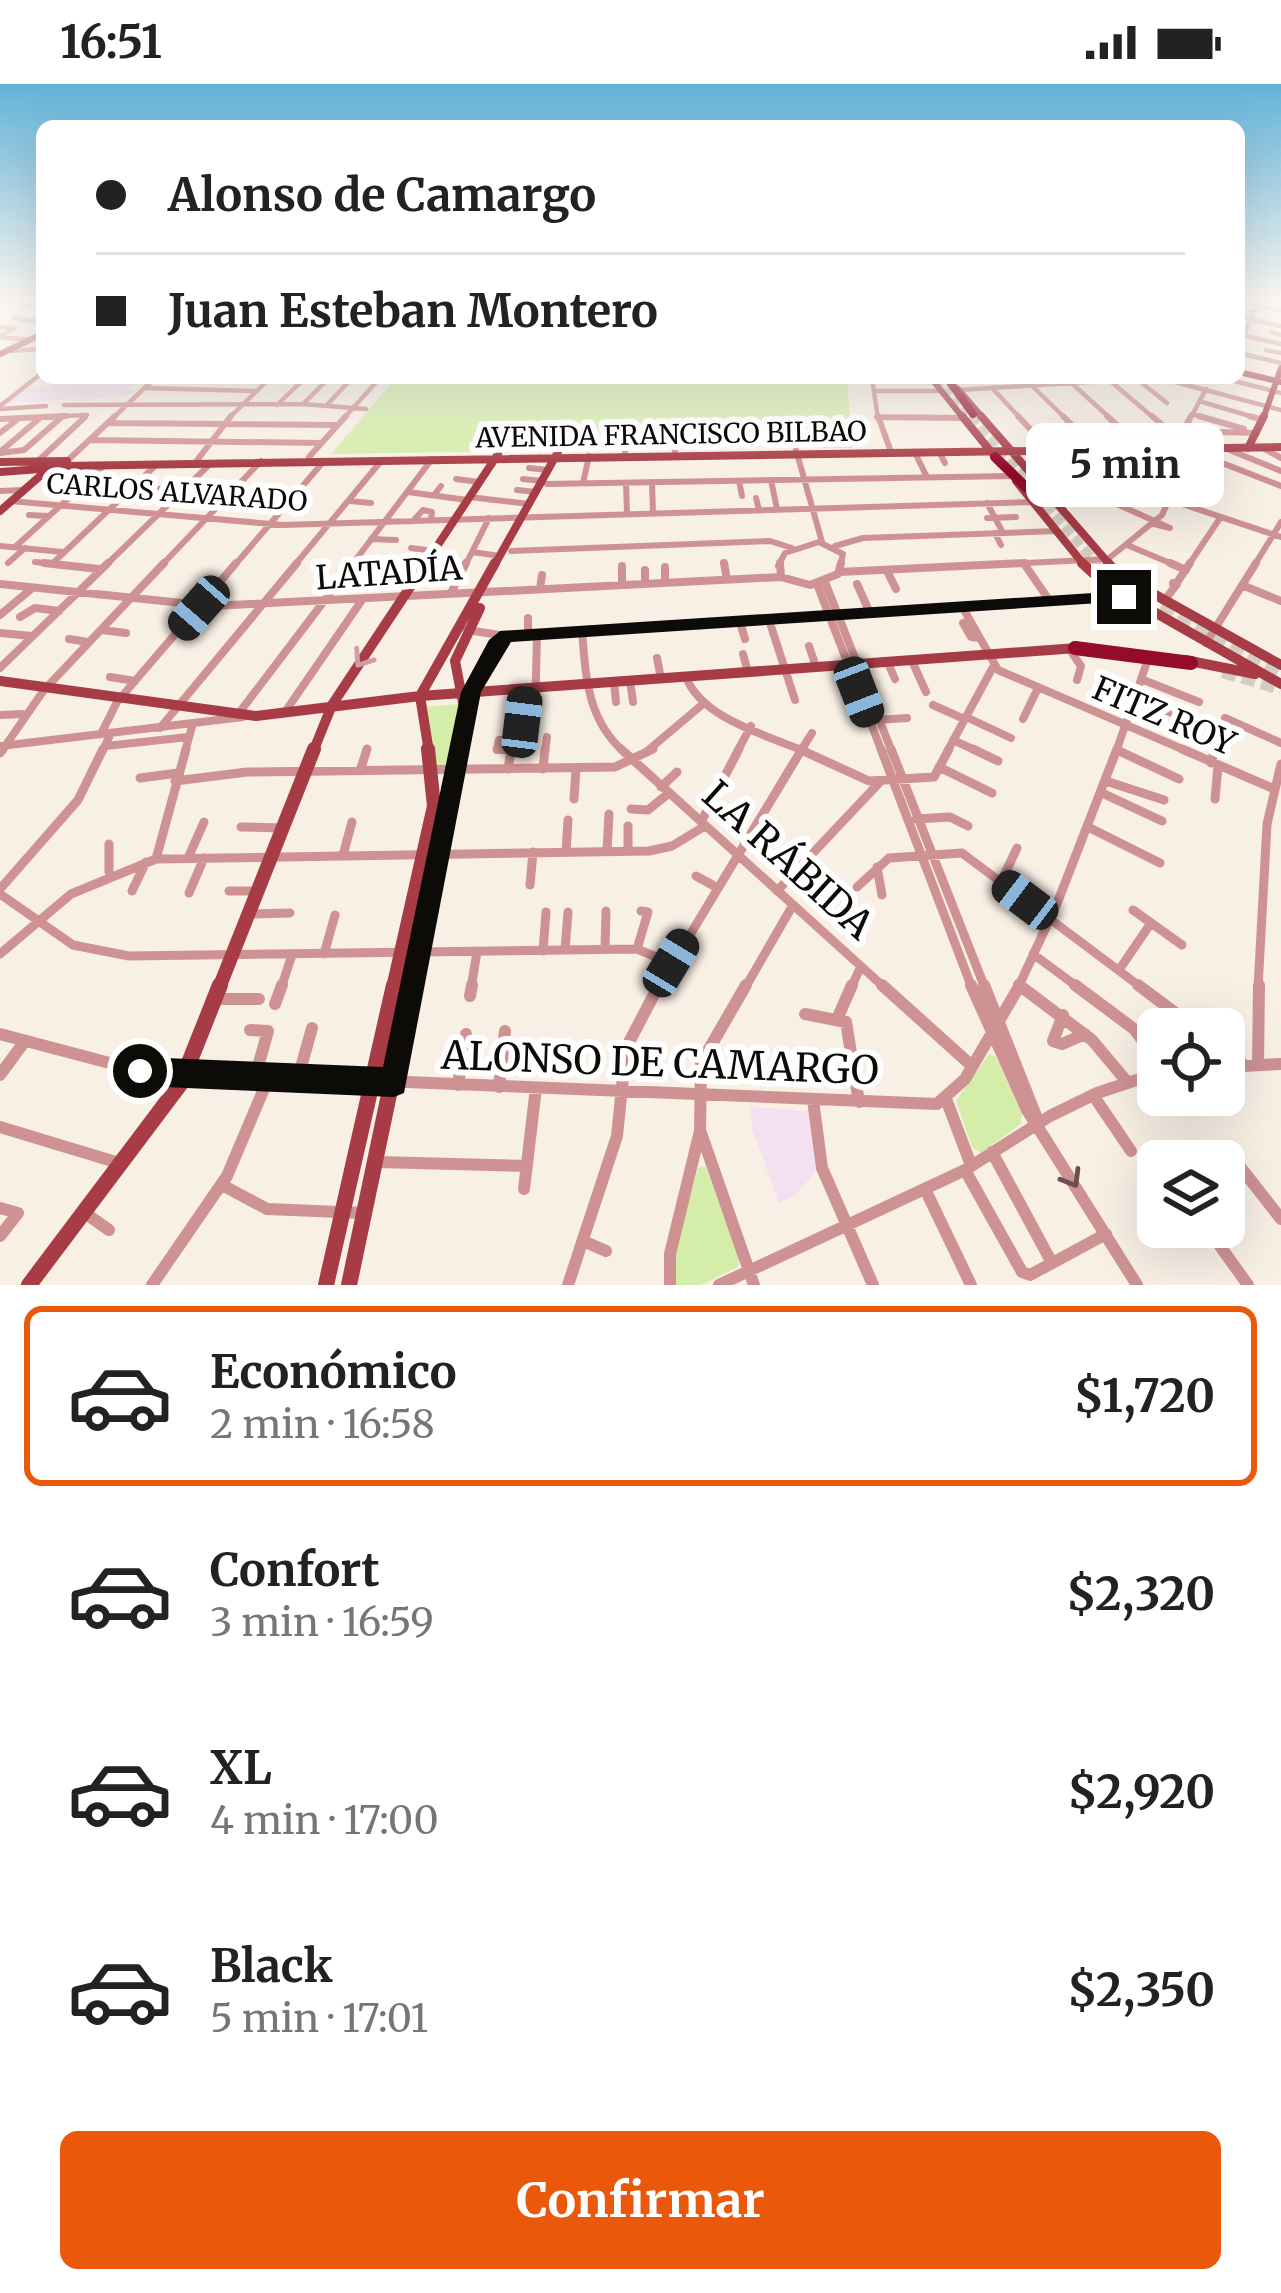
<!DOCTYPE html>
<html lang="es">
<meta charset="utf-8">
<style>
:root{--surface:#fff;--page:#f2f2f2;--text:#222;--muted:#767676;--line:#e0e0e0;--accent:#ea580c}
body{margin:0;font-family:Merriweather,serif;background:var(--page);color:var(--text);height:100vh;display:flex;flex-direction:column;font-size:45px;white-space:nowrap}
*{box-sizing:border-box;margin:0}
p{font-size:39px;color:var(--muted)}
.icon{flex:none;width:66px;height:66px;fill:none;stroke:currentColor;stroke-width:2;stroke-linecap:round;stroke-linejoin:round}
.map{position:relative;height:1201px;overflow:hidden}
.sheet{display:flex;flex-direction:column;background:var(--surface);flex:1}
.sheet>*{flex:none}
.banner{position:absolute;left:36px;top:36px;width:1209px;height:264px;border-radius:18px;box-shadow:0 12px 48px #0002;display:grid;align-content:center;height:264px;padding:0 60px;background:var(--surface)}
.fabs{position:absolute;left:1137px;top:924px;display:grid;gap:24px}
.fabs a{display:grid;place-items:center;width:108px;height:108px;border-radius:18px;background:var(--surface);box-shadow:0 12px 48px #0002;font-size:60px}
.end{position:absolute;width:54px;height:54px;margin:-27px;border:15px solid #0d0b08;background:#fff;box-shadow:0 0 0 6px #fff}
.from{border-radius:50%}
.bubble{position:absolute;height:84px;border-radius:18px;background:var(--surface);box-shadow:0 12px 48px #0002;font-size:39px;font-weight:700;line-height:84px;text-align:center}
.car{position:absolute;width:36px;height:72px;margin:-36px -18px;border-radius:15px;box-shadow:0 0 9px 3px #0007;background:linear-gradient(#222 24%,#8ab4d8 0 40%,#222 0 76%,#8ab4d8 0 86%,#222 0)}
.banner b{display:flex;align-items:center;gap:42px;height:114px;font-size:45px}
.banner b+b{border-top:3px solid var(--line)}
.banner i{width:30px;height:30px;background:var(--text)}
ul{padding:21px 0 0;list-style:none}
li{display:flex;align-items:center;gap:36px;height:180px;margin:0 24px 18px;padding:0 36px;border:6px solid transparent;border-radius:18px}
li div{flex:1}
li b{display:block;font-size:45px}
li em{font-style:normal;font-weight:700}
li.selected{border-color:var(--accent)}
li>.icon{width:108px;height:108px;stroke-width:1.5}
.primary-button{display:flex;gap:24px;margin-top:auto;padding:24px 60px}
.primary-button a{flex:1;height:138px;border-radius:18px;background:var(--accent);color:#fff;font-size:48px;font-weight:700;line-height:138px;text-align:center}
.status{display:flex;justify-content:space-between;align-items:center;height:84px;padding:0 60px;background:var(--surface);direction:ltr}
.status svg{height:33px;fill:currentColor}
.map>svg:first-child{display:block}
.education{fill:#f3e0f1}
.green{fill:#d4eda8}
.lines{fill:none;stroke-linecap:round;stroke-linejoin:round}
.highway-tunnel-far2{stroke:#d5cdc4;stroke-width:8;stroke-dasharray:8 4.5;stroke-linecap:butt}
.highway-tunnel-far1{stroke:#d5cdc4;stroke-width:10;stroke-dasharray:10 4.5;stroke-linecap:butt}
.highway-tunnel{stroke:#d5cdc4;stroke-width:14;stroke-dasharray:14 6;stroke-linecap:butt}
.minor-far4{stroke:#cf9293;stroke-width:4.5}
.minor-far3{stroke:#cf9293;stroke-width:6}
.minor-far2{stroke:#cf9293;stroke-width:8}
.minor-far1{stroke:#cf9293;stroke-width:9}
.minor{stroke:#cf9293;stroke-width:12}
.major-far4{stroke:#a73c46;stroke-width:6}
.major-far3{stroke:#a73c46;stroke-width:8}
.major-far2{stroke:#a73c46;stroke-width:10}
.major-far1{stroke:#a73c46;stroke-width:14}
.major{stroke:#a73c46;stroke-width:16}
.highway-far2{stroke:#950b2b;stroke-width:8}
.highway-far1{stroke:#950b2b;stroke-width:10}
.highway{stroke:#950b2b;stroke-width:14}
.oneway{stroke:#d29da2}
.oneway2{stroke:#6e4e4e}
.route{fill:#0d0b08}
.labels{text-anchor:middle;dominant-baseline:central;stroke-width:12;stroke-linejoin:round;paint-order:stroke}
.far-street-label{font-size:27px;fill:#0d0b08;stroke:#fefefe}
.street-label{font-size:33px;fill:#0d0b08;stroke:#fefefe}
.near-street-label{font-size:39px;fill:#0d0b08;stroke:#fefefe}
</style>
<div class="status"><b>16:51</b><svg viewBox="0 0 49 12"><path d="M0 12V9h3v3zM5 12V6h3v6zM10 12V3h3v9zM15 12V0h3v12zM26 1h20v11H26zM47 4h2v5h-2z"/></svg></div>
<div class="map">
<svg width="1281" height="1201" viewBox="0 0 1281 1201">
<rect width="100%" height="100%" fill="#f8efe5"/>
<path class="education" d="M59,294h82l-13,11 7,2 -3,3 -13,3 -112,6 19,-16 27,-1z
M751,1023l58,4 10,56 -23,28 -17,8 -27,-74z"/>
<path class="green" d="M396,294h451l5,70h-32l-2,-7 -240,-12 -13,21 -234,4z
M458,620l-6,63h-15l-14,-60z
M989,970l6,2 27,57 -1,11 -40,29 -9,-6 -16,-46z
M705,1082l34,90 -1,11 -37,18h-26l-1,-29 24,-88z"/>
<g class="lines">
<path class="highway-tunnel-far2" d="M939,294l35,41"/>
<path class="highway-tunnel-far1" d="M971,332l127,150"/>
<path class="highway-tunnel" d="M1095,479l11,13 175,99
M1223,587l58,17"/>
<path class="minor-far4" d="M1239,217l42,9
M0,218l42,4
M1239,225l16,4
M1239,233l42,9
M14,234l28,4
M0,243l15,1 -15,8
M1271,248l10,3
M1242,251l39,9
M1,253l29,3
M1239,260l21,-43
M1266,266l15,3
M10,267l32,-2
M1239,269l42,10
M872,294l6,41
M1024,294l42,41
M1066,294l45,41
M1160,294l121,32
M1223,294l58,15
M1108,295l47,40
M1138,296l29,23
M144,304l111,3
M993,305l28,30
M959,306l191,-12
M874,307h68
M1199,317l61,18
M304,319l25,-25
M64,321l239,-1 63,5
M277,321l28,-27
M327,321l25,-27
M0,322l42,-33
M0,325l46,-3
M1192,330l17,5
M877,333l87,1
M0,335l87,-4
M60,335l3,-3
M112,335l43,-41
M228,335l42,-41
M343,335l37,-41
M1190,335l16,-30"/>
<path class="minor-far3" d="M878,332l12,33
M1018,332l30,32
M1063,332l32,32
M1107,332l34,31
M1152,332l27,23
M1199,332l45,13
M1249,332l14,4
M877,333l87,1
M0,335l66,-3
M108,339l229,2
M1183,347l74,2
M0,349l18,-14
M674,350l1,17
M90,356l232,3
M1261,363l20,11
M1227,365l54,22
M796,366l26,92
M1189,366l92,36
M1,367l39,-33
M625,367l1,-19
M939,368l6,11
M0,369l24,-3 39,-34
M915,369l12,24
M309,373l37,-41
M39,376l46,-43
M67,377l48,-45
M195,379l36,-47
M529,384l19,2
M1112,390l62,19
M456,395l23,3
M523,395l19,2
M1128,395v-8l52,7
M771,396l6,29
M739,397l3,15
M66,398l18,1
M652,398l1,31
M583,399l6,-27
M626,399l1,30
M547,400l464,-8
M153,405l30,-1
M517,406l19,2
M0,407l23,-1
M408,408l59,8
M434,411l7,-9
M469,413l61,7
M756,414l3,12
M1170,416l111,37
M10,417l273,24 750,-23
M350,417l21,2
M987,419l15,28
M1119,421l51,23 -16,-4
M284,424l18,2
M29,431l19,1
M987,434l29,-1
M413,437l10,-11 9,2 -1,7
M995,449l6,12
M371,455l25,1
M1127,461l50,21
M0,462l63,6
M835,462l28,-8 193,-7
M15,463l89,-81
M411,464l23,3
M511,467l259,-10 22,7
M472,468l28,4
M35,478l37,4
M8,479l17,-15
M53,479l103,-98
M105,482l105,-102
M161,482l100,-105
M234,482l90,-105
M294,482l88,-106
M351,482l81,-107
M465,482l24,-48
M778,482l7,-13 34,-11 24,12 -3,12
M963,482l145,-7 54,-44 22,-49 -5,-27 12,-23
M1188,482l32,-48
M1254,482l27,-44"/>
<path class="minor-far2" d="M44,479l55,6
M724,479l3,17
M780,479l1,14 29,8 28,-11 3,-11
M1170,479l16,7
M1025,481l24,35
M622,482v19
M665,483v16
M388,485l31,5
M645,486v14
M887,487l9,18
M839,488l186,-9
M1178,497l12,-18
M825,498l67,170
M0,500l211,22 570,-29
M817,500l65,168
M857,500l13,29
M1242,501l39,16
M540,505l2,-14
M451,509l15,-30
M1164,517l13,-17 -4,-1
M963,524l35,62 191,82
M0,531l30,-25
M20,533l15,-9 24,3
M528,534v17
M769,536l26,80
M970,537l-7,2 8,14 8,1
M740,538l5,17
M102,546l24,3
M467,546l39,6 617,-39
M582,547c4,47 5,88 42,121
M0,549l32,3
M69,555l19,3
M1206,559l50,-80
M809,562l7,21
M1070,566l11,16 -4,14
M743,570l5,18
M657,574l4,21
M887,577l8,18
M912,577l14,31
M0,584l108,-105
M110,593l25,4
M686,593c16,42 81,58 120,75
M1141,595l58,23
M630,597l3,21
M614,598l2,20
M1135,614l59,24
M933,621l31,14
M285,628l77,-112
M239,629l114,-150
M468,629l4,-25 33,-51
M0,631l22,-1
M535,633l2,-83
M966,633l45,21
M1225,634l56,25
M1023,635l15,-31
M877,636l30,-2
M522,638l4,-34
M160,644l137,-165
M101,650l16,-32 119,-139
M512,655l-1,11h-14l2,-10z
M953,656l26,12
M1,662l242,-29
M106,662l82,-9
M1117,666l5,2
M1,668l43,-62 120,-127
M102,668l9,-19
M185,668l8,-29
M545,668l2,-15
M646,668l57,-48
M737,668l14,-26
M800,668l12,-19
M947,668l46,-85
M1116,668l31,-90
M1214,668l4,-12"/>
<path class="minor-far1" d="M497,665l14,1
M621,665l264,239
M799,665l70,32 65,-4 15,-28
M881,665l91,239
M891,665l94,239
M973,665l25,12
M1182,665l90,39
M1117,666l62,29
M0,669l3,-4
M1211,679l4,-14
M939,683l53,26
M508,685l3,-19
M543,685l2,-20
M360,687l7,-22
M140,694l38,-5
M175,697l72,-9 368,-5 38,-18
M1106,697l58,19
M661,703l16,-15
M1102,709l60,28
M574,715l2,-30
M1215,715l3,-33
M631,725l17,1 21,-17
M916,735l34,-2 18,9
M701,738l38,-73
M628,742v25
M241,743l41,1
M1090,744l70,35
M109,760v28
M607,767l2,-37
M566,768l2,-32
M343,771l9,-33
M188,774l16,-36
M156,775l30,-110
M877,783l5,28
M696,792l20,11
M1001,798l16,-34
M530,801l3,-33
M857,803l32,-29 73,-5 180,135
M0,805l78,-89 25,-51
M132,807l14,-29
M229,807h28
M777,807l102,-108
M189,809l15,-35
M0,810l73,51 56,11 508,-7 34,14
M1133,826l49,35
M250,830l40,-1
M605,865l1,-38
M637,865l11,-37 -7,-1
M565,866l3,-38
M543,867l3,-39
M0,870l71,-60 85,-35 493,-8 23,-5 33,-20
M324,870l11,-39
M1033,870l46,34
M1119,886l32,-47
M1018,900l6,4
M281,904l11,-33
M471,904l6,-36
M658,904l144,-239
M745,904l48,-83
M851,904l10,-22
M1018,904l40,-87 59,-152
M1258,904l9,-164 14,-60"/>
<path class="minor" d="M882,901l90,81
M971,901l56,125 110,175
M984,901l54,136
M1019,901l73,55 36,43
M1075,901l59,44 24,32
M1138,901l59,44
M470,912l2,-11
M219,915h40
M275,920l7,-19
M805,930l41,8 13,80
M1063,931l-10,26 9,3 23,-10
M838,933l14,-32
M250,946l18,1 -13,46
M0,950l140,37 797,33 28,-25 55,-94
M1224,966l20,15
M1258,981l1,-80
M1224,983l57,-3
M0,991l25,-34
M298,994l14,-50
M458,1001l8,-51
M499,1003l6,-56
M1093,1011l38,56
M946,1015l25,66
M813,1016l9,68 51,117
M0,1043l119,36
M701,1049l53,152
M1227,1066l54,69
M992,1068l60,111
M378,1078l149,4
M965,1086l57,102 8,3 76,-41
M222,1101l45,24 97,4
M524,1105l12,-101
M925,1105l46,96
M0,1124l18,5 -18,23
M85,1129l24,17
M583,1157l23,10
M1220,1162l28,39
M152,1201l75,-109 42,-99
M568,1201l49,-149 9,-88 33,-63
M670,1201v-31l30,-123 1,-68 45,-78
M719,1201l246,-115 85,-54 47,-23 61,-20"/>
<path class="major-far4" d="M0,270l42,-20
M1239,288l42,10
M931,294l33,41
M958,305l26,30
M1263,335l18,-51"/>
<path class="major-far3" d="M962,332l30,37
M981,332l130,150
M1248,364l16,-32
M0,378l67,-1 -26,8
M62,382l1219,-19
M0,388l40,-3
M1016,397l69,85
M0,427l47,-41
M424,482l74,-112
M494,482l64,-114"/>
<path class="major-far2" d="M1082,479l23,21 176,100
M1108,479l10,11 163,91
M1185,576l70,14
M0,597l256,35 164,-20 657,-48
M313,668l19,-47 94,-142
M429,668l-9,-56 75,-133
M460,668l5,-39 -10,-52 25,-53"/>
<path class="major-far1" d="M219,904l95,-239
M393,904l41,-182 -6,-57
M411,904l50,-239"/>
<path class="major" d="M29,1201l152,-202 39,-98
M326,1201l68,-300
M349,1201l63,-300"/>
<path class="highway-far2" d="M947,294l26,36"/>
<path class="highway-far1" d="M995,373l32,31"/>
<path class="highway" d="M1075,564l116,15"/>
</g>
<defs><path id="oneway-chevron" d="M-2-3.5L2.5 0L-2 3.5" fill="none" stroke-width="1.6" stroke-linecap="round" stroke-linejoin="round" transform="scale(3)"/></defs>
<use class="oneway" href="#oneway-chevron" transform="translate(362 575) rotate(124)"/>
<use class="oneway2" href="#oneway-chevron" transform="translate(1072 1095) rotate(59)"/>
<linearGradient id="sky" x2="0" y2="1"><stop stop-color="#62b2da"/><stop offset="0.56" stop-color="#fcf8f3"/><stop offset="1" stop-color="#fcf8f3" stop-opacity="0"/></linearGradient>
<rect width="1281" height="386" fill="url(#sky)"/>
<path class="route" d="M1124,507l6,2v8l-619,41 -30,50 -77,401 -10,4 -254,-11 -10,-5 -5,-10 5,-10 10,-4 243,10 78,-375 28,-52 11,-9z"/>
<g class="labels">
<g class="far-street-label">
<text transform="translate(671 350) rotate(-1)">AVENIDA FRANCISCO BILBAO</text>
<text transform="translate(177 408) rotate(4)">CARLOS ALVARADO</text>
</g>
<g class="street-label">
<text transform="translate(389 489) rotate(-4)">LATADÍA</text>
<text transform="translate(1164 632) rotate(23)">FITZ ROY</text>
</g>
<g class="near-street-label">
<text transform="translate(788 776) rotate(42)">LA RÁBIDA</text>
<text transform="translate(660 979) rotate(2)">ALONSO DE CAMARGO</text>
</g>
</g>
</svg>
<div class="fabs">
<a><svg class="icon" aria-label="locate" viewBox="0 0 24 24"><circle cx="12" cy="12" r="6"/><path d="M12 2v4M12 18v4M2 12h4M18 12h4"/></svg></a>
<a><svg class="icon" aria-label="layers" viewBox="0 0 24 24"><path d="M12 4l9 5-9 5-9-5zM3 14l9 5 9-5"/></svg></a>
</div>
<i class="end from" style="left:140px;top:987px"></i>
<i class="end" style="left:1124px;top:513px"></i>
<div class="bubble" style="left:1026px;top:339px;width:198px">5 min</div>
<i class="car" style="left:199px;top:524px;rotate:221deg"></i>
<i class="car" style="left:859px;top:608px;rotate:159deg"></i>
<i class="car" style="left:522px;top:638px;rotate:7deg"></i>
<i class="car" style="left:1025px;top:816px;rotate:307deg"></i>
<i class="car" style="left:671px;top:879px;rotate:31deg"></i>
<div class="banner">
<b><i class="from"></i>Alonso de Camargo</b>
<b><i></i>Juan Esteban Montero</b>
</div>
</div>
<section class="sheet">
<ul>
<li class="selected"><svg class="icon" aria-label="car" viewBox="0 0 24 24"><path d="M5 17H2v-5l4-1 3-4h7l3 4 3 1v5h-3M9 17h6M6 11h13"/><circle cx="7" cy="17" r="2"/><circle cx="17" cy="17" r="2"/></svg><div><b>Económico</b><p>2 min · 16:58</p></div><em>$1,720</em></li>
<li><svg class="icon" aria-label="car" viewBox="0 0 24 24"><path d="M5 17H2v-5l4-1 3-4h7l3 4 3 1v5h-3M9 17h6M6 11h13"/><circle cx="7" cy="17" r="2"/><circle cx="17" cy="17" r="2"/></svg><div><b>Confort</b><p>3 min · 16:59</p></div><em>$2,320</em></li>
<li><svg class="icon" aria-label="car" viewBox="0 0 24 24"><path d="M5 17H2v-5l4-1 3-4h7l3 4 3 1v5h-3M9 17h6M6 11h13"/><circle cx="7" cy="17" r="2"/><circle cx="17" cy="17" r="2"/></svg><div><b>XL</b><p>4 min · 17:00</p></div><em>$2,920</em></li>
<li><svg class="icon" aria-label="car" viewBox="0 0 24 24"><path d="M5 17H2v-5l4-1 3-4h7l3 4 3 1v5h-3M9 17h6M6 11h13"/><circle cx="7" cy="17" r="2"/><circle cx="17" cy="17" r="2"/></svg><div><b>Black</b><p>5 min · 17:01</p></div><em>$2,350</em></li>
</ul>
<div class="primary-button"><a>Confirmar</a></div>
</section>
